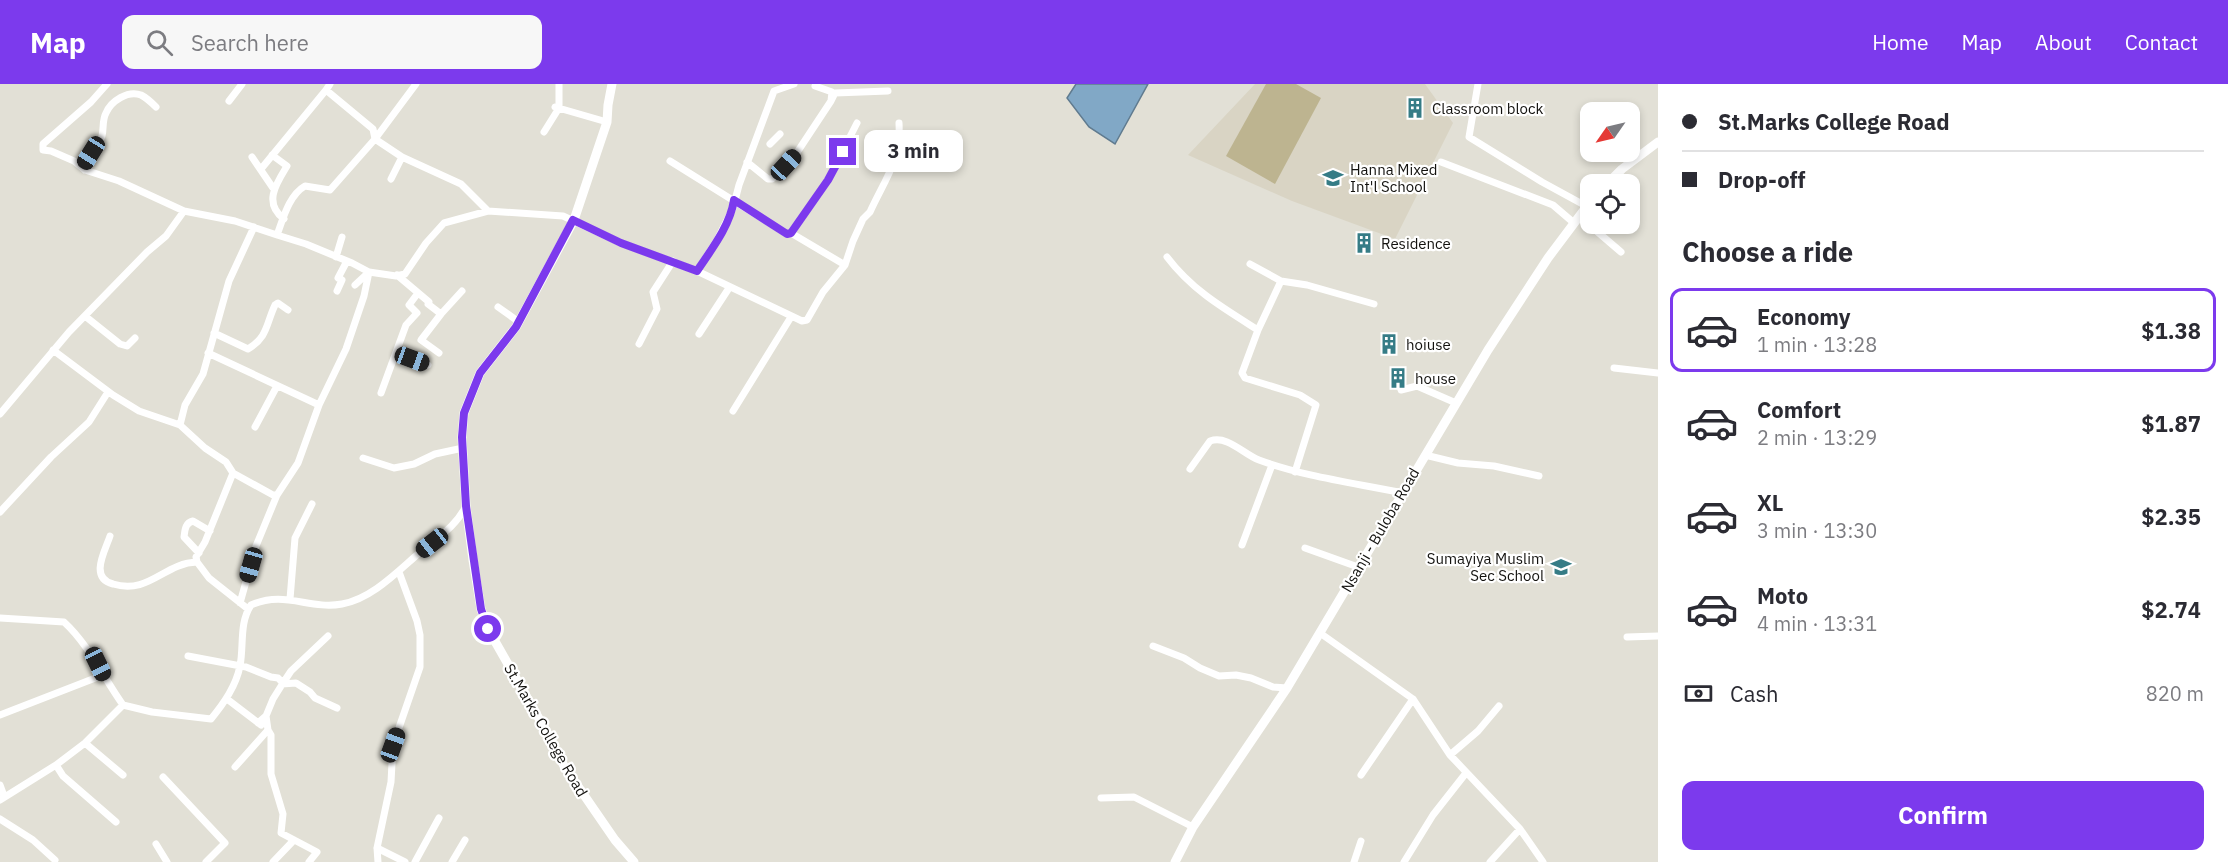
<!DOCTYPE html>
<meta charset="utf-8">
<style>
:root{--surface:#fff;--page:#f7f7f7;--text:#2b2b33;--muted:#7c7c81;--line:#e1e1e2;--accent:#7c3aed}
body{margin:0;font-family:"IBM Plex Sans",sans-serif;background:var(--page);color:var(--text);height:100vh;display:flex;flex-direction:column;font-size:22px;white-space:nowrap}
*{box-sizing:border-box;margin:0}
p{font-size:20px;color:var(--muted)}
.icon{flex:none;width:33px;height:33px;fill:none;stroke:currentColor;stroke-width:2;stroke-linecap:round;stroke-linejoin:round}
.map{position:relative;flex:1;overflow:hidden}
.drawer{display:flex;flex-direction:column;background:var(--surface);width:570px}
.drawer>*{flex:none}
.top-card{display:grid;align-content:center;height:132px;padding:0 24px;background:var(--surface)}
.needle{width:39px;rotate:236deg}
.tools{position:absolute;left:1580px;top:18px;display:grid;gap:12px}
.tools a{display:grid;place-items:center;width:60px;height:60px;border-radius:12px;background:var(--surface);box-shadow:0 3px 9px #0003;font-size:30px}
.end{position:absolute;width:27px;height:27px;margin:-14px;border:8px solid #7c3aed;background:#fff;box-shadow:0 0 0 3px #fff}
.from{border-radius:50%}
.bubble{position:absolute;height:42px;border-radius:12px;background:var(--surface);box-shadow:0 3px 9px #0003;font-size:20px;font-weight:700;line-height:42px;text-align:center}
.car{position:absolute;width:18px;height:36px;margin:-18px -9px;border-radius:8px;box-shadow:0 0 4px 2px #0007;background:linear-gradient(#222 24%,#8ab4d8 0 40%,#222 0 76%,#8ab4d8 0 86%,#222 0)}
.top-card b{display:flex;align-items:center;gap:21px;height:57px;font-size:22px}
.top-card b+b{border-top:2px solid var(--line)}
.top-card i{width:15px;height:15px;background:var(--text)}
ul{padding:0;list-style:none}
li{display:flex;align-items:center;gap:18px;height:84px;margin:0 12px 9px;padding:0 12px;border:3px solid transparent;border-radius:12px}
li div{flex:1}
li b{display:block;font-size:22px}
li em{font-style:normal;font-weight:700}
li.current{border-color:var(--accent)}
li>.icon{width:54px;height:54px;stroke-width:1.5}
h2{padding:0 24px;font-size:27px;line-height:72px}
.pay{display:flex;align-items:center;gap:15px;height:66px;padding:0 24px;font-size:22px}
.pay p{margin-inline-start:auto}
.primary-button{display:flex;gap:12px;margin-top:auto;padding:12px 24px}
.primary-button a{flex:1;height:69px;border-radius:12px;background:var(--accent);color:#fff;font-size:24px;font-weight:700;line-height:69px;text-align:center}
header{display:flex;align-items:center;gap:36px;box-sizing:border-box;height:84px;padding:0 30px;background:var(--accent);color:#fff}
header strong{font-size:28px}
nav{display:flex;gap:33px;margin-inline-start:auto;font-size:21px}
.search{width:420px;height:54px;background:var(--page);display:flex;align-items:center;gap:15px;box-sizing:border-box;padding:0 21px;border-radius:12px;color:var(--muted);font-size:22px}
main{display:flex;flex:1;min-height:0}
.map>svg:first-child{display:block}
.built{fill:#d9d4c4}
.green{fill:#bdb490}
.water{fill:#81a8c6;stroke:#607b8f;stroke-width:1.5}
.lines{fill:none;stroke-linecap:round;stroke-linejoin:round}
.minor{stroke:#fff;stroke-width:7}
.secondary{stroke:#fff;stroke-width:9}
.route{stroke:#7c3aed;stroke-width:8}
.labels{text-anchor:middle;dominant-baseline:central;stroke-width:4.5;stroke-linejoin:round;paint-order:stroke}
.poi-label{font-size:15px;fill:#13120f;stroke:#fff;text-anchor:start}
.street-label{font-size:15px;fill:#13120f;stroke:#fff}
</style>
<header>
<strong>Map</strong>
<div class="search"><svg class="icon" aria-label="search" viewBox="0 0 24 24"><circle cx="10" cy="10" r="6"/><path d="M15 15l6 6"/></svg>Search here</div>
<nav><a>Home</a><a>Map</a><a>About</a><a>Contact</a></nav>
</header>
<main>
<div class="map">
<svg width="1658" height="778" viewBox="0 0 1658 778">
<rect width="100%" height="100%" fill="#e2e0d6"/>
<path class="built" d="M1255,0h170l28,39 -58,116 -103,-38 -104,-46z"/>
<path class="green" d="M1266,0h30l25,14 -46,86 -49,-28z"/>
<path class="water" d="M1076,0h72l-33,60 -26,-17 -22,-29z"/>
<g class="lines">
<path class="minor" d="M107,0l-16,18 -48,42v6l8,1 23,10 11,9 34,11 65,30 51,10 42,14c6,-16 12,-40 28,-49l25,4 45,-51 27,18 59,27 27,27 75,5 58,27 76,28 105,50 5,-1 16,-28 22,-27 8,-24 10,-22 7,-7c15,-33 31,-51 29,-89
M330,0l-4,6 47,39 2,10
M1478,0l-9,53 73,45 44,24
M815,2l17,6 -1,9 4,-8 53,-2
M229,17l13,-17
M555,23l52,15
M544,48l15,-24v-24
M375,55l41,-55
M770,60l10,-10
M272,71l15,11c-11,18 -24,37 -3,53
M252,73l21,31
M670,77l117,73 4,-1 37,-53 29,-57
M747,78l21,17h4l24,-25 35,-53
M1441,78l112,43 21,18
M261,85l65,-79
M85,86l-1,-5c6,-9 15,-19 18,-29 2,-8 0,-16 4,-23 5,-12 22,-23 35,-18 6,3 11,8 15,12
M391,95l11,-22
M1579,132l42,36
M791,149l54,32
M277,151l29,9 46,19 17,9 27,4 9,-2 21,-31 18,-20 44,-12
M336,173l6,-20
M1167,173c25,33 56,51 91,73
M1250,180l31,17 26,4 67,19
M697,187l20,-31 16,-32 6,-23 35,-94 20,-7
M397,191l32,27 -1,2 13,10 21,-23
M1281,197l-23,49 -16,43 3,5 55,17 16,10 -21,67
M355,201l14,-13
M337,207l5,-11 -4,-2 9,-17
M498,223l21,15
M85,232l35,28 7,2 8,-8
M214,249l34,16c20,-12 18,-25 27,-44l3,-2 10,7
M699,250l30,-46
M639,260l18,-35 -4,-17 20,-31
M53,266l60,45 26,16 41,14 25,23 21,14 7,11 40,22h4l21,-32 21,-58 27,-56 18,-53 5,-24
M208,269l111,52
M396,269l32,12
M439,269l-18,-13 20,-26
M1614,284l44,5
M1401,306l16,-4 39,17
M381,309l25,-68 11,-12 -8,-8 9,-12
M733,327l58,-94
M0,330l69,-82 78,-80 19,-16 18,-25
M180,341l5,-20 18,-31 26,-93 25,-54
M255,343l22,-41
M1425,371l33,8 36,3 45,10
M363,374l31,10 20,-4 21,-10 28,-6
M1190,385l20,-28c18,-6 33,13 49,19 46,17 96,23 144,33
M233,389l-28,69 -9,15 1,5 12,16 39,31
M0,428l51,-55 38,-35 19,-30
M110,452c-5,15 -21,42 3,48 36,11 51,-21 84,-22
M1242,461l30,-80
M1305,464l53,19
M199,469l-15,-16c1,-7 1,-14 9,-16l17,10
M290,515l5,-61 17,-34
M240,519l16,-57 21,-51
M0,534l64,4c25,23 39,55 59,83l29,7 59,7c13,-16 25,-33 29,-53 4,-20 -1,-43 11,-61 34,-15 58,5 91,-1 29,-5 54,-31 76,-50 18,-16 37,-26 48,-48
M1320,549l93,66 37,56 70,74 23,33
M1627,553l31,-1
M1153,562l31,12 16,10 19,8 17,-1 15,3 22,9 14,1
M188,572l58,11 25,10 7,1 5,5 -10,16 -7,17
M283,599l8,-12 37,-35
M282,600l14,-1 14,9 5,6 22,10
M227,615l34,26
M0,631l103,-40
M258,639l8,-7 2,14 3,5v39l12,40 -2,19 36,19 -8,10
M85,659l38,32
M1450,671l28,-24 21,-25
M56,681l7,11 53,46
M235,683l33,-37
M1361,691l52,-76
M163,693l62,66 -19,19
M0,701l4,11
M1101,714l33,-1 59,30
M0,716l56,-35 29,-22 38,-38
M0,735l33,21 22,20
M156,760l11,18
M377,764l28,14
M273,778l21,-22
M378,778l-1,-14 14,-66 2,-37 27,-78v-32l-3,-14 -18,-49
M415,778l24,-44
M452,778l13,-22
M1354,778l7,-21
M1404,778l29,-47 33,-42
M1490,778l30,-33"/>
<path class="secondary" d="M612,0l-4,21 -1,17 -33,98 -58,107 -36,46 -16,40 -2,24 4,69 7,54 8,49 7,20 58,102 18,35 51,74 19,22
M1607,100l15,-15 36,-27
M1175,778l18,-35 94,-139 201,-338 60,-92 42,-56"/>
</g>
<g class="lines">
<path class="route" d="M488,545l-7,-20 -15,-103 -4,-69 2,-24 16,-40 36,-46 57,-107 48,23 76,28c14,-21 33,-45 37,-71l53,34 4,-1 37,-53 15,-28"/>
</g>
<defs>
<g id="building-bare" transform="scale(1.62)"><path d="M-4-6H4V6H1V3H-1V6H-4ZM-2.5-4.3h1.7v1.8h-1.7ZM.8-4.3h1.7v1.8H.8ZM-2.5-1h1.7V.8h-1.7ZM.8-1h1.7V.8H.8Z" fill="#357c86" stroke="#fff" stroke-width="2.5" paint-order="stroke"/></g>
<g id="school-bare" transform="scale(1.62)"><path d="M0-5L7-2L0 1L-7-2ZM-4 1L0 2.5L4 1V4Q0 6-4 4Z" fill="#357c86" stroke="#fff" stroke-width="2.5" paint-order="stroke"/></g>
</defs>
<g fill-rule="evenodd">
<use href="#building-bare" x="1415" y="24"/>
<use href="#school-bare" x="1333" y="94"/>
<use href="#building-bare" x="1364" y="159"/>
<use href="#building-bare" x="1389" y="260"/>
<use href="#building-bare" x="1398" y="294"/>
<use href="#school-bare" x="1561" y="483"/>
</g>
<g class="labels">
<g class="poi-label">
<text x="1432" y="24">Classroom block</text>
<text x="1350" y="85">Hanna Mixed<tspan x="1350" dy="17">Int'l School</tspan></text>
<text x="1381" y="159">Residence</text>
<text x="1406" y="260">hoiuse</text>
<text x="1415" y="294">house</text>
<text x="1544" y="474" text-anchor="end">Sumayiya Muslim<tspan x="1544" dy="17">Sec School</tspan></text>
</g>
<g class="street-label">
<text transform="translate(1380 446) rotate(-60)">Nsanji - Buloba Road</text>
<text transform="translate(546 646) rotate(60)">St.Marks College Road</text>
</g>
</g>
</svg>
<div class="tools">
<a><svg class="needle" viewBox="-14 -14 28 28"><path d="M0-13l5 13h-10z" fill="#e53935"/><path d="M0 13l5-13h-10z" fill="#7c7c81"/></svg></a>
<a><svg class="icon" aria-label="locate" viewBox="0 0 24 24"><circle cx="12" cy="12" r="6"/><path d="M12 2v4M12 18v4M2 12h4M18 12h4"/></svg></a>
</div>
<i class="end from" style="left:488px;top:545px"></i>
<i class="end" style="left:843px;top:68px"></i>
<div class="bubble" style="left:864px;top:46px;width:99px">3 min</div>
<i class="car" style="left:91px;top:69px;rotate:212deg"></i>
<i class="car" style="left:786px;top:81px;rotate:43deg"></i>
<i class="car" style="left:412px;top:275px;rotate:110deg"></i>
<i class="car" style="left:432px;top:459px;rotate:232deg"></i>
<i class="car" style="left:251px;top:481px;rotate:196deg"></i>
<i class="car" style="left:98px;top:580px;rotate:154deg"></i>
<i class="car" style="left:393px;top:661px;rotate:20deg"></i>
</div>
<section class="drawer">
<div class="top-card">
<b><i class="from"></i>St.Marks College Road</b>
<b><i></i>Drop-off</b>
</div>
<h2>Choose a ride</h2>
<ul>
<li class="current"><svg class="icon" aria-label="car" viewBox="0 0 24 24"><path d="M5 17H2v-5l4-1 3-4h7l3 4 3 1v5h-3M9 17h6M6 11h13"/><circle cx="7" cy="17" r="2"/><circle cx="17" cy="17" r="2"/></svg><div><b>Economy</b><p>1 min · 13:28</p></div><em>$1.38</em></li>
<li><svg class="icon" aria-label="car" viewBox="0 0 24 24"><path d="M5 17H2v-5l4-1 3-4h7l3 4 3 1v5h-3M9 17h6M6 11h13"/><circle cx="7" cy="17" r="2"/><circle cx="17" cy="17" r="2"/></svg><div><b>Comfort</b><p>2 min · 13:29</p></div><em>$1.87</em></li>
<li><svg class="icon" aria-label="car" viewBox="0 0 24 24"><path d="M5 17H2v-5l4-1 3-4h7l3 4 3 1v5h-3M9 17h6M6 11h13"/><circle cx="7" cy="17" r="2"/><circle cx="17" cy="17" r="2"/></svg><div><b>XL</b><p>3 min · 13:30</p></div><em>$2.35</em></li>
<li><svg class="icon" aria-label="car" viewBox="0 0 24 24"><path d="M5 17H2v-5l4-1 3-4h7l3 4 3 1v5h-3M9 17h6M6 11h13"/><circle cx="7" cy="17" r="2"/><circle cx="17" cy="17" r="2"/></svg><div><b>Moto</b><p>4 min · 13:31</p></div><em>$2.74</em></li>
</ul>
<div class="pay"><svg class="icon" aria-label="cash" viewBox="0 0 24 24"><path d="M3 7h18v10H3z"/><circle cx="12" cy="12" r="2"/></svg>Cash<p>820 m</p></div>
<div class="primary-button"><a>Confirm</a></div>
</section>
</main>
